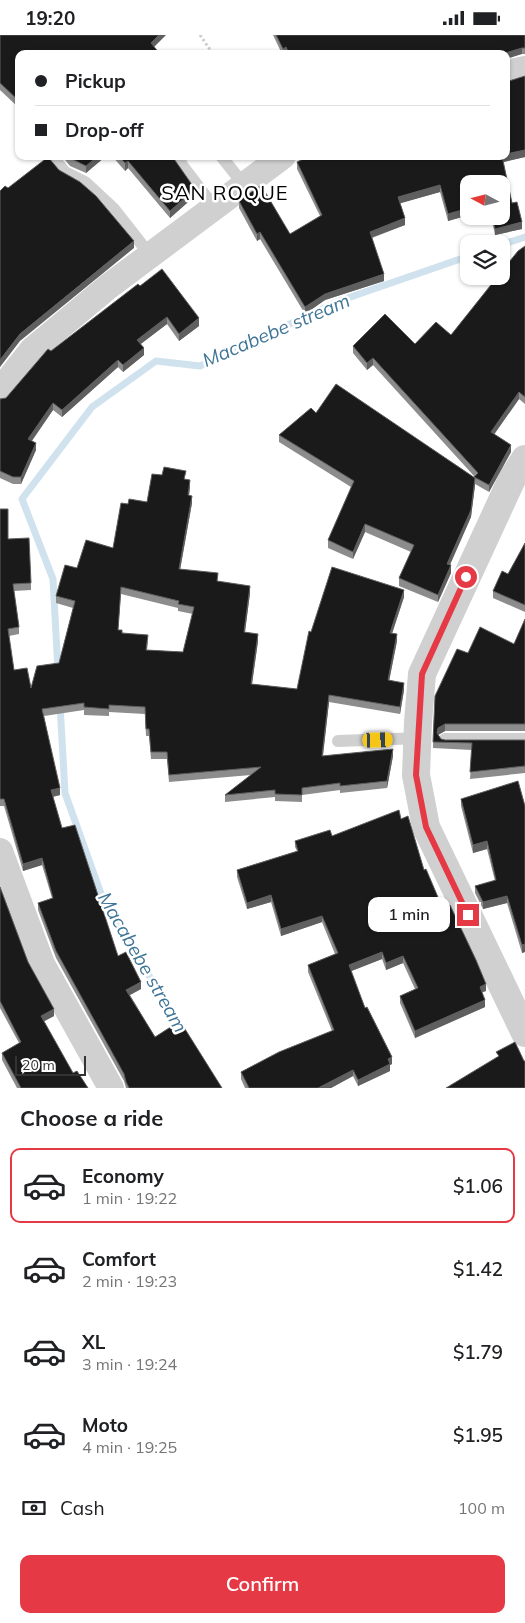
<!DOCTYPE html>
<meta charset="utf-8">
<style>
:root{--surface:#fff;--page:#f6f6f6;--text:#202124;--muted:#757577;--line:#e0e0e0;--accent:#e63946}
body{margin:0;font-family:Mulish,sans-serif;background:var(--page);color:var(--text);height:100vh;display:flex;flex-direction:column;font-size:19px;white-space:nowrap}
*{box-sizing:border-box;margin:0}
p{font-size:16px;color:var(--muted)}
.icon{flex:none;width:28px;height:28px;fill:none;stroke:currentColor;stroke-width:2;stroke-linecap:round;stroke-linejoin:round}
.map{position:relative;height:1053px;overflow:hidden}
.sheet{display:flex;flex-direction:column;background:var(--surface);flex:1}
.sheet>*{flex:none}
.top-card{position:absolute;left:15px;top:15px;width:495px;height:110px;border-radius:10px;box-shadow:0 1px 4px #0004;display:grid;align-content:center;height:110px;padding:0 20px;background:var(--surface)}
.needle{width:32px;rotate:277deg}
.fabs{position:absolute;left:460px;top:140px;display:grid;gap:10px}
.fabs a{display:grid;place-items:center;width:50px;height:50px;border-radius:10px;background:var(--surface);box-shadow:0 1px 4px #0004;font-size:25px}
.scale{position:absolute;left:15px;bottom:12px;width:71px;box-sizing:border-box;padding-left:5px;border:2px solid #333;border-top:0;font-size:14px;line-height:18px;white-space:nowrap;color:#333;-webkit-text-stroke:4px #fff;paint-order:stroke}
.end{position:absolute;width:22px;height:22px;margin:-11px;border:6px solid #e63946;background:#fff;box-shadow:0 0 0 2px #fff}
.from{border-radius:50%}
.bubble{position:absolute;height:35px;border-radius:10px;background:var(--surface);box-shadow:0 1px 4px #0004;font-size:16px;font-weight:600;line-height:35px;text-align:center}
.car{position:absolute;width:15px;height:30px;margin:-15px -8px;border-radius:6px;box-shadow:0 0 4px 1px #0007;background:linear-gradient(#f5c518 24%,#345 0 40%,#f5c518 0 76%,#345 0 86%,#f5c518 0)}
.top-card b{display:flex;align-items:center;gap:18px;height:48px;font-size:19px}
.top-card b+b{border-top:1px solid var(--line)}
.top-card i{width:12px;height:12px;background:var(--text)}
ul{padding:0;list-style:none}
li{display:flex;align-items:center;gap:15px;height:75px;margin:0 10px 8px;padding:0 10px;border:2px solid transparent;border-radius:10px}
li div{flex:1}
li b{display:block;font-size:19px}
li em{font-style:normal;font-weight:600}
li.current{border-color:var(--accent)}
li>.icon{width:45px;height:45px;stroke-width:1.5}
h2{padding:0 20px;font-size:22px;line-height:60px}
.pay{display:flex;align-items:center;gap:12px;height:55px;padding:0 20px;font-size:19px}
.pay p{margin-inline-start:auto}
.cta{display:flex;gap:10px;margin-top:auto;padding:10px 20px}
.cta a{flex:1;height:58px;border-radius:10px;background:var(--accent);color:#fff;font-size:20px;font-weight:600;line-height:58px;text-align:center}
.status{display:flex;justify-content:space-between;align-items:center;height:35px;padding:0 25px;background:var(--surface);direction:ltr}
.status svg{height:14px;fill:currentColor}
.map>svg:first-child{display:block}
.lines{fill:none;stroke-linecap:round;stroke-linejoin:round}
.stream{stroke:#cfe2ee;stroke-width:7}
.path{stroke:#cdcdcd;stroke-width:3;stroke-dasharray:2.5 2.5;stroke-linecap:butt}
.service{stroke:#d0d0d0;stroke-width:12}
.minor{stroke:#d0d0d0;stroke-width:26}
.tertiary{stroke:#d0d0d0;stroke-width:28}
.wall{fill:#8c8c8c;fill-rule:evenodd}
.shaded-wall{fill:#5f5f5f}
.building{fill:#1a1a1a;stroke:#5f5f5f;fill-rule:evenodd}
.route{stroke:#e63946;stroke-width:6}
.labels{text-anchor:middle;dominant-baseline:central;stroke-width:5;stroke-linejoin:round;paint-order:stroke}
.water-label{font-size:19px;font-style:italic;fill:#3f7597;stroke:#fff}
.quarter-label{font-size:20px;letter-spacing:1px;fill:#000;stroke:#fff}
</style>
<div class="status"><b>19:20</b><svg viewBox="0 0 49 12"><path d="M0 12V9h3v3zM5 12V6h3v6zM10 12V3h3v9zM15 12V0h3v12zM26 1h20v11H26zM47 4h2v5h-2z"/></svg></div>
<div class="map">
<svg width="525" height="1053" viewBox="0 0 525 1053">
<rect width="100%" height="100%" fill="#fff"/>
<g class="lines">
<path class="stream" d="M501,210l24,-8
M58,636l-5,-92 -31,-80 70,-92 64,-46 44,5 139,-65 130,-45
M60,669l5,89 40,112 77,124"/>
<path class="path" d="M200,0l13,19"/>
<path class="service" d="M52,121l13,16 20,10 29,27 36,46
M183,121l-5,4 36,47
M221,121l23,29
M445,704h80
M338,706l83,-3"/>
<path class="minor" d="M506,38l19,-4
M0,356l32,-41 77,-64 174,-130
M0,816l42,113 69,124"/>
<path class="tertiary" d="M525,424l-13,20 -90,195 -4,48 -2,53 10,52 99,206"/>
</g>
<path class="wall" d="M0,0l19,19v54l-19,-18z
M273,0h252v19h-243z
M525,41v81l-22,5 9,41 10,26 -27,6 -4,-19h10l-32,-32v31l-21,6 -8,-29 -40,11 5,22 -33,13 12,43 -59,19 -20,14 -45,-75 -3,2 -18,-33v-7l51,33 30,-18 -23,-47v-7l209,-6 3,-75z
M62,121h44l-20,17 -16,-7z
M112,121h60l23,40 -25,22 -42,-50 -3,3z
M525,211v158l-6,-5 -25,35 17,18 -22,40 -14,-8 -4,33 -21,48 1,8 -13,29 -39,-16v-8l12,-26 -46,-20 -12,27 -25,-11v-8l23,-53 -72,-45v-7l37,-22 158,65v-2l-101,-111 -6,5 -14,-17v-7l62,-2 36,-9z
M140,251l59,40 -20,15 -12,-17 -27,20 4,11 -21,17 -5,-5 -56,50 -9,-7 -21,31 4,9 -15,34h-8l-13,-6v-79l6,-1 45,-47z
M185,444l5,8 -1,9 3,7 -12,66 70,24 -5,39 13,9 -6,43 45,5 14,-57 93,-35 -12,36 5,8 -8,39 15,10 -4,24 -71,-12 -6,54h70l-6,32 -47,5v-3l-38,5v7l-27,-1v-4l-50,5v-7l26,-20 -82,7 -2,-23h-16l-2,-23h-3l-1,-22 -36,-2v4l-25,-1v-5l-40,6 16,79 -7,2 9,31 56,128 23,33 -11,6 25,42 67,51h-96l-2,-7 -68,-123 -18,-48v-7l14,-5 -10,-33 -19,6 -19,-65h-4v-297l8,30 23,44v7l-17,1 5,36v7l-10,2 5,34 17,18 28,-25 14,-55 -17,-5v-7l21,-28 36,-20 15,-44 19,-2zM121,559l57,14v3l15,3 -10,38 -36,-2 1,-8 -26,-9 -4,-3z
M525,508v69l-32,-14v-7l15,-17z
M525,584v112h-80l-7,4 3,4 4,1h80v33l-55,6 2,-29 -39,-2 1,-32 34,-63 46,-9z
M461,764l64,7v146l-3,1 -15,-50 -24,6 -8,-16v-7l20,-5 -8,-32 -14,4 -12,-47z
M401,784l23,51 19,39 43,82 -4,1 3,15 -70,31 -15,-35v-7l15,-7 -12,-26 -17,7 -4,-11 -31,12 14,37 27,56 -2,1v6l-32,15 -5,-10 -22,12h-86l-4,-9v-7l91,-41 -24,-59v-7l27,-11 -13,-32 -41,14 -10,-34 -24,7 -10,-32v-7l60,-19 -2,-4v-6l37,-5z
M0,852l28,75 26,54 -10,5 29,52 15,15h-71l-15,-28v-7l17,-10 -19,-35z"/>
<path class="shaded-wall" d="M159,0h7l-15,15v-7z
M286,12v7h-3v-5z
M522,13v6l-16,5v-5h-4z
M525,115v7l-21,5 -2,1v-7h4v-2z
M98,121h8l-20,17v-7z
M128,126v7l-3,3v-8z
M440,150v7l-42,12v-7z
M195,154v7l-25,22v-7z
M469,173v7l-21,6v-7z
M405,183v7l-35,13v-6z
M522,187v7l-27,6v-6z
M260,197v7l-3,2v-7z
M134,206v7l-114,93 -20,26v-7l20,-26z
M384,239v7l-59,19 -20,14v-7l20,-13z
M167,282v7l-30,23v-7z
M199,283v8l-20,15v-7z
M144,313v7l-21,17v-7z
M373,323v7l-6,5v-7z
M118,325v7l-56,50v-7z
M519,357v7l-28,40v-7z
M53,368v7l-25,36v-7z
M36,408v7l-15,34v-7z
M511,410v7l-22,40v-7z
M475,443v8l-4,31 -24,54v-7z
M190,445v7l-2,15v-7z
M192,461v7l-13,73v-7z
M365,489v8l-12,27v-7z
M451,530v8l-13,29v-7z
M250,551v7l-6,46v-7z
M404,555v7l-14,43v-7z
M258,599v7l-7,50v-7z
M397,599v7l-9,46v-7z
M404,648v7l-4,24v-7z
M329,660v7l-7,61v-7z
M445,689v7l-7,4 -1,-2 1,-5z
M393,714v7l-6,32v-7z
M60,753v7l-9,2v-7z
M487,806v8l-14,4v-8z
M42,823v7l-19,6v-7z
M271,860v7l-24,7v-6z
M507,861v7l-24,6v-7z
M322,881v6l-41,14v-7z
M525,909v8l-3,1v-8z
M382,917v7l-33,13v-7z
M403,921v7l-17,7v-7z
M141,947v7l-15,8v-7z
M486,949v7l-6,2v-6z
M485,965v7l-70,31v-7z
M54,974v7l-13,7v-7z
M392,1022v7l-2,1v6l-32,15v-6l30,-21z
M353,1035v6l-22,12h-13z"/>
<path class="building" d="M0,0h159l-8,8 9,11h-141v47l-19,-18z
M276,0h249v13h-3l-20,6h-213l-3,-7 -3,2z
M525,41v74l-19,4v-73h3z
M69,121h29l-12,10 -16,-8z
M119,121h53l23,33 -25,22 -42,-50 -3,2z
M309,121h193l10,47 5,-1 5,20 -27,7 -3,-13h9v-32h-32v24l-21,6 -8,-29 -42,12 7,21 -35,14 14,42 -59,20 -20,13 -45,-75 -3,2 -18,-33 22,-16 29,49 32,-19 -25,-53z
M48,122l11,13 21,12 16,14 38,45 -114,93 -20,26v-169l5,-5 3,2z
M525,211v151l-6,-5 -28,40 20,13 -22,40 -15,-8 4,-4 -105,-115 -6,5 -14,-17 32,-32 30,30 21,-22 15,13 47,-59h3v-4l17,-21z
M162,234l37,49 -20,16 -12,-17 -30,23 7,8 -21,17 -5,-5 -56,50 -9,-7 -25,36 8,4 -15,34h-8l-13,-6v-72l6,-1 42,-49 3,2 87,-67 2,2z
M336,349l139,94 -4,32 -24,54 4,1 -13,30 -39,-17 15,-33 -49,-21 -12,28 -25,-12 26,-59 -75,-46 32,-27 5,5z
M164,432l22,4 -2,8 6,1 -2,15 4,1 -13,73 39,4 -1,8 33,5 -6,46 14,2 -7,50 46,5 12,-58 2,1 21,-65 72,23 -14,43 7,1 -9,46 16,3 -4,24 -71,-12 -7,61 71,-7 -6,32 -47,5v-3l-38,5v7l-27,-1v-4l-50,5 36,-28 -92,8 -2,-23h-16l-2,-23h-3l-1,-22 -36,-2v4l-25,-2v-4l-42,6 18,79 -9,2 11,38 13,-3 43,131 8,-4 15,30 -15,8 29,47 25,-16 42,67h-93l-3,-6 -2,-8 -68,-123 -18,-48 15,-5 -11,-40 -19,6 -19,-65h-4v-290h8v30l21,-1 2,45 -18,1 6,43 -11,2 6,41 13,-2 4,20 6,-22 22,-3 16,-62 -19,-5 9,-31 12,3 9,-28 27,8 8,-45 7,1 1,-5 18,3 5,-28 10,1zM121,552l58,14 -1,3 16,3 -11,45 -37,-2 2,-15 -26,-2v-3h-4z
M525,508v62l-32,-14 9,-20 6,3z
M525,584v105h-80l-7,4 -1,5 4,6 4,1h80v26l-55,6 2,-29 -39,-1 2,-46 22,-47 11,4 12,-26 34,17z
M518,746l7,25v138l-3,1 -15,-49 -24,6 -8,-16 21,-6 -9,-39 -14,4 -12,-46z
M399,775l2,9 7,-3 16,54 2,-1 17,40 7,-4 26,55 10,24 -6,3 5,13 -70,31 -15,-35 18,-8 -15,-32 -17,7 -4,-11 -33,13 16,43 2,-1 25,50 -4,2 2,5 -32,16 -5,-10 -35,18h-69l-8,-16 38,-20 55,-22 -26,-65 30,-12 -16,-37 -41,13 -10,-34 -24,8 -10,-33 61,-19 -3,-10 35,-11 2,6z
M0,852l28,75 26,47 -13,7 32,57 4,-2 11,17h-67l-19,-35 19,-11 -21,-41z
M515,1007l9,19h1v27h-79l53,-32 -3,-4z"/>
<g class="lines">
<path class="route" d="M466,542l-44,97 -6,101 10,52 42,88"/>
</g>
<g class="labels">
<g class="water-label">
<text transform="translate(276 295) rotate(-23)">Macabebe stream</text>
<text transform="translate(143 927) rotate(60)">Macabebe stream</text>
</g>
<g class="quarter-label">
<text x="225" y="157">SAN ROQUE</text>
</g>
</g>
</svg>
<div class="fabs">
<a><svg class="needle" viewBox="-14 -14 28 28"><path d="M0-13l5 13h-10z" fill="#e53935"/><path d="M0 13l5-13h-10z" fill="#757577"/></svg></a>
<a><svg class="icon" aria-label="layers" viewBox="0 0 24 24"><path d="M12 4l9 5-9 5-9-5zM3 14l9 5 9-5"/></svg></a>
</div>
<div class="scale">20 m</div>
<i class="end from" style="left:466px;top:542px"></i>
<i class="end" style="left:468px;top:880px"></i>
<div class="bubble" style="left:368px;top:862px;width:82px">1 min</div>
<i class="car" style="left:378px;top:705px;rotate:88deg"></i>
<div class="top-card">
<b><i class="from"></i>Pickup</b>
<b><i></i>Drop-off</b>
</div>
</div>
<section class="sheet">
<h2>Choose a ride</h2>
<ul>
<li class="current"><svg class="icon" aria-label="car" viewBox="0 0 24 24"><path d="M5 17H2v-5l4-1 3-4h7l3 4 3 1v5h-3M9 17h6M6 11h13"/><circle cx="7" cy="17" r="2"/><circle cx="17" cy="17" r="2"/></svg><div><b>Economy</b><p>1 min · 19:22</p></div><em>$1.06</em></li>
<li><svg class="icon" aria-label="car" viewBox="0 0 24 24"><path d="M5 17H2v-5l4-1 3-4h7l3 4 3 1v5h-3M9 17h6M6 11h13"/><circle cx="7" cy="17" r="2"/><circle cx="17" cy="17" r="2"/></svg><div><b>Comfort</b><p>2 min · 19:23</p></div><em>$1.42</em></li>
<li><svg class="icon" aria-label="car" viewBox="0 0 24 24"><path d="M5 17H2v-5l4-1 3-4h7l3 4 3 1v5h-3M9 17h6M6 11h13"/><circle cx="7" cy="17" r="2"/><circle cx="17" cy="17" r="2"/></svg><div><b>XL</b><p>3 min · 19:24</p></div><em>$1.79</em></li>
<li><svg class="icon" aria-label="car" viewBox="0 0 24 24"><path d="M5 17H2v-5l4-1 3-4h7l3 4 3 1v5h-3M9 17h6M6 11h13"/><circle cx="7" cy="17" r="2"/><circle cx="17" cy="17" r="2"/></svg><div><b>Moto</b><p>4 min · 19:25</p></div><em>$1.95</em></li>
</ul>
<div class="pay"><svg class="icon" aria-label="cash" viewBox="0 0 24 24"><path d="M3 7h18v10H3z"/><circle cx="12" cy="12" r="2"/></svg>Cash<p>100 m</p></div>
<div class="cta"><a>Confirm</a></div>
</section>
